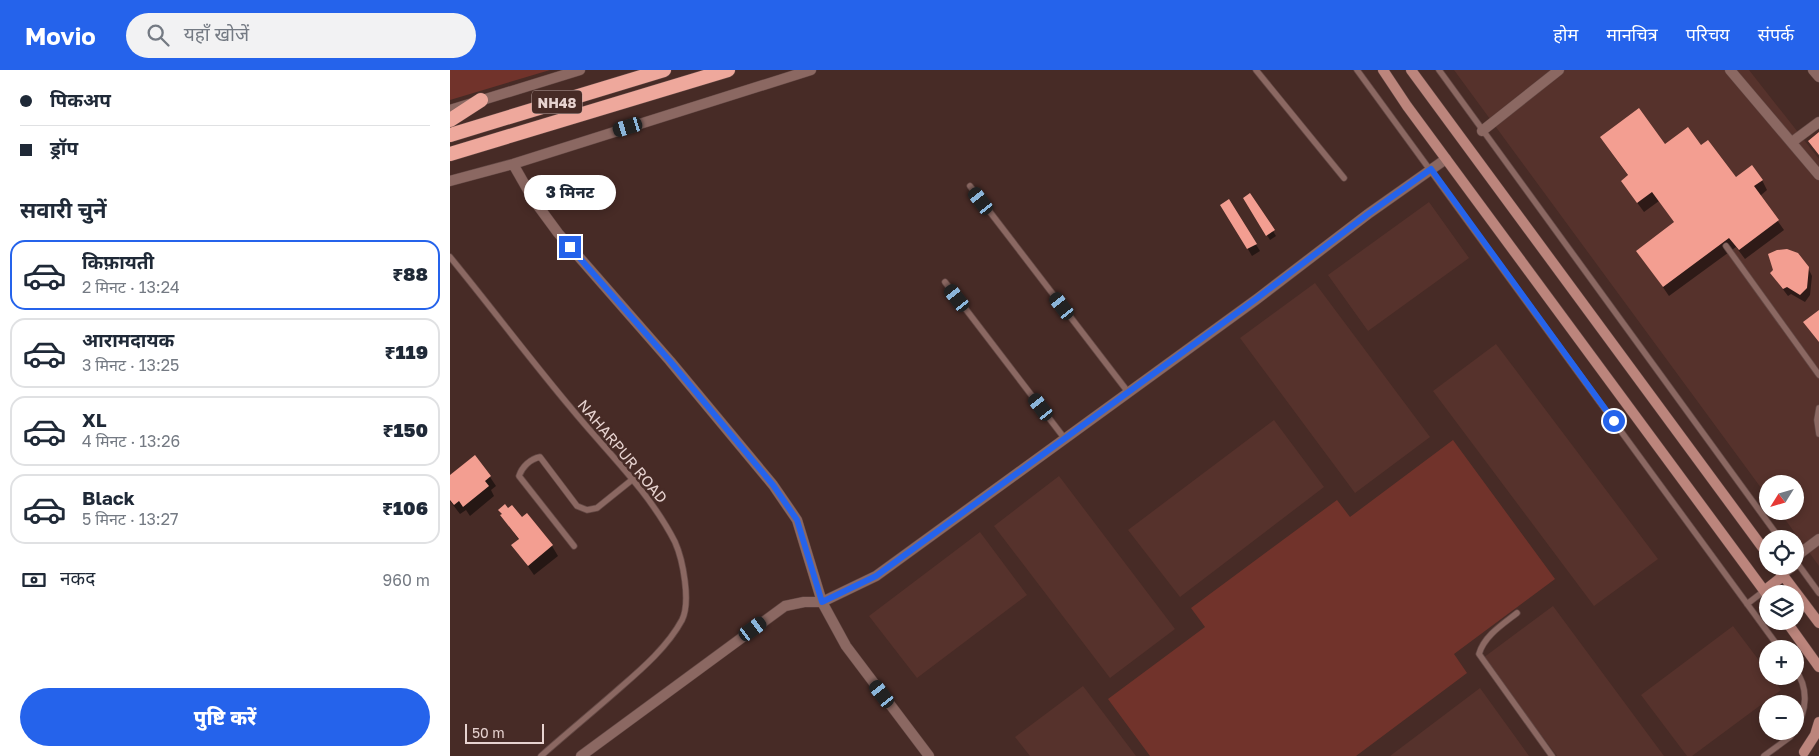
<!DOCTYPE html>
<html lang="hi">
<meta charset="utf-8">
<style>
:root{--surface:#fff;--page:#f2f2f3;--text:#1f2937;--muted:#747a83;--line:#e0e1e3;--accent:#2563eb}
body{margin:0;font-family:"Golos Text","Noto Sans Devanagari",sans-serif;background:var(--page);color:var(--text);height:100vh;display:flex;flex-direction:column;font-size:19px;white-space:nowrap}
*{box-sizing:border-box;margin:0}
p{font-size:16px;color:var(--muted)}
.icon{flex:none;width:28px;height:28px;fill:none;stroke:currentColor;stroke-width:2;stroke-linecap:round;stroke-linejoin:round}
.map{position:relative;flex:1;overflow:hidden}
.sheet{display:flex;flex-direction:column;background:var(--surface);width:450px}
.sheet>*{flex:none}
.banner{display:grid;align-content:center;height:110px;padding:0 20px;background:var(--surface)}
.needle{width:32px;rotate:233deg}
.controls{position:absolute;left:1309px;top:405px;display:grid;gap:10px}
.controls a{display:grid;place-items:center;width:45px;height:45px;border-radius:50%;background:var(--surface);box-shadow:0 2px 8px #0003;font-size:25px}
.scale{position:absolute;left:15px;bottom:12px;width:79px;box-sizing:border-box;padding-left:5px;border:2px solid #e7d3d0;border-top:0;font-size:14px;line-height:18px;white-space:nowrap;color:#e7d3d0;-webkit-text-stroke:4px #472b26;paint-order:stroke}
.end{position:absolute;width:22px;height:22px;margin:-11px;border:6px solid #2563eb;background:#fff;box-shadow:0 0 0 2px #fff}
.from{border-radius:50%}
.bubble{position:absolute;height:35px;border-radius:18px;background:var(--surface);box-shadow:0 2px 8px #0003;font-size:16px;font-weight:800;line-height:35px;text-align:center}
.car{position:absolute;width:15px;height:30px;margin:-15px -8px;border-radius:6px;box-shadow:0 0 4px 1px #0007;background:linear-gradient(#222 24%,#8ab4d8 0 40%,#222 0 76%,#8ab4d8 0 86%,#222 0)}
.banner b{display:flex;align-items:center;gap:18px;height:48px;font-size:19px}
.banner b+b{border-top:1px solid var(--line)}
.banner i{width:12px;height:12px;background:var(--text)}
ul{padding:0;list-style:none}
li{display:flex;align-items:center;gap:15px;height:70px;margin:0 10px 8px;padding:0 10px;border:2px solid var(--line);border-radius:15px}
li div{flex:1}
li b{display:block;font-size:19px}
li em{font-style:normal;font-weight:800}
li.selected{border-color:var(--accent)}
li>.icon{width:45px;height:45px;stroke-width:1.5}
h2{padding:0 20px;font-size:22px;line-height:60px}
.pay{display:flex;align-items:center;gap:12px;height:55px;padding:0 20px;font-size:19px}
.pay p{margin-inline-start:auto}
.primary-button{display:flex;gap:10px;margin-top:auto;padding:10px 20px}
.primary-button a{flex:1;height:58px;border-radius:30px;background:var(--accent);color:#fff;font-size:20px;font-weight:800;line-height:58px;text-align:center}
header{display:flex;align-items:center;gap:30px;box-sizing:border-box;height:70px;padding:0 25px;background:var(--accent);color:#fff}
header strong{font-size:24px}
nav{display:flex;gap:28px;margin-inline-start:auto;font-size:18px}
.search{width:350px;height:45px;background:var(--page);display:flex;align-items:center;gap:12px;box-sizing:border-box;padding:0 18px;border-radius:28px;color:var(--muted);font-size:19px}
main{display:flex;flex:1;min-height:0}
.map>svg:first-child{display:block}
.built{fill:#56322c}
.green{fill:#71332b}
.shadow{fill:#0007}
.building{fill:#f39e91}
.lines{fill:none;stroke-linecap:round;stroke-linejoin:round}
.service-casing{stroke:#644945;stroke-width:7}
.minor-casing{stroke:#644945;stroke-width:11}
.tertiary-casing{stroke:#644945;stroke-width:11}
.secondary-casing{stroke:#644945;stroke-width:11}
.trunk-casing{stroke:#644945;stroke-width:15}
.service{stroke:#8b6862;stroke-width:5.5}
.minor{stroke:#8b6862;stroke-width:10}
.tertiary{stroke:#8b6862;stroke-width:10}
.secondary{stroke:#bc857c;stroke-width:10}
.trunk{stroke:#eea89c;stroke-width:14}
.route{stroke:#2563eb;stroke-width:6}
.labels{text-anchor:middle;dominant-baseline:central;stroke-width:5;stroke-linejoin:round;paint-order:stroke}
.shield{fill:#472b26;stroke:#b7a19d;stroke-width:1}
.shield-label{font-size:14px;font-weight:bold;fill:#e7d3d0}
.street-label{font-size:15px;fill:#e7d3d0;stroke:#472b26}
</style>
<header>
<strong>Movio</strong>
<div class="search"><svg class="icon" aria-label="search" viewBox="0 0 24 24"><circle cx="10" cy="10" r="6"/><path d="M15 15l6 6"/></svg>यहाँ खोजें</div>
<nav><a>होम</a><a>मानचित्र</a><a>परिचय</a><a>संपर्क</a></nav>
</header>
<main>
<section class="sheet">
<div class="banner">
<b><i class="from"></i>पिकअप</b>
<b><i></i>ड्रॉप</b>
</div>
<h2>सवारी चुनें</h2>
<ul>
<li class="selected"><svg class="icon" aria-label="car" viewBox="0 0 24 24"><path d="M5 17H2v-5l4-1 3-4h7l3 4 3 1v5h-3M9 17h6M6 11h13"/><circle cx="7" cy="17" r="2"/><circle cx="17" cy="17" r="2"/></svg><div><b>किफ़ायती</b><p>2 मिनट · 13:24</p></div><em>₹88</em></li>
<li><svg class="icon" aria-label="car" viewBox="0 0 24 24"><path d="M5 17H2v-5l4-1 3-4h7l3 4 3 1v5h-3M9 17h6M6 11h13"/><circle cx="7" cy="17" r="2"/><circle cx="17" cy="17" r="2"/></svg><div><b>आरामदायक</b><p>3 मिनट · 13:25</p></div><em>₹119</em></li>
<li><svg class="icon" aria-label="car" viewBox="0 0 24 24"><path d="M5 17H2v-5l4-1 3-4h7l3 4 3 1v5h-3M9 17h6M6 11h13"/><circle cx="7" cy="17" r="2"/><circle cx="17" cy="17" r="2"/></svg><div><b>XL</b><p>4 मिनट · 13:26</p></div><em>₹150</em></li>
<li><svg class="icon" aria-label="car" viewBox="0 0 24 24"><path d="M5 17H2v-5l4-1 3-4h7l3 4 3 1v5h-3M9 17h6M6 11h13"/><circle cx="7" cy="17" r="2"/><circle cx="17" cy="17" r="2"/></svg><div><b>Black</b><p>5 मिनट · 13:27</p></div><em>₹106</em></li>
</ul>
<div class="pay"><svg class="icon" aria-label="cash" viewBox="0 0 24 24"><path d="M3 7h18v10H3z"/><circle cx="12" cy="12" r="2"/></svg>नकद<p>960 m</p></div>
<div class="primary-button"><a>पुष्टि करें</a></div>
</section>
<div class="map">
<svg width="1369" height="686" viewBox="0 0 1369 686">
<rect width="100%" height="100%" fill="#472b26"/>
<path class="built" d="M1004,0h295l70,89v407l-40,-55h16v-27h-27l-1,12z
M979,132l40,56 -101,73 -40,-56z
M865,213l115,154 -75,56 -115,-155z
M1046,274l162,215 -64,47 -161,-215z
M824,350l50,67 -144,110 -52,-67z
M609,406l116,153 -65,49 -116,-152z
M530,462l47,63 -110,83 -48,-62z
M1103,536l111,150h-107l-74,-98z
M1283,556l34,45 1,5h3l10,14 -89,66h-5l-46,-61z
M633,616l53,70h-106l-15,-19z
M1030,618l49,68h-139z"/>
<path class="green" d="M0,0h100l-100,30z
M1003,370l102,139 -101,75 13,19 -111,83h-206l-42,-57 97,-72 -14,-19 146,-108 13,17z"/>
<path class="shadow" d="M1151,68l64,8 36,1 34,31 27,2 5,10 -7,6 24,34 -39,29 -9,-12 -67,49 -31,-45 37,-28 -16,-22 -15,11 -22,-30 7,-5z
M800,124l26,42 -6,4 -26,-42z
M779,131l31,50 -8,5 -30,-51z
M1358,198l4,8 -2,19 -5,7 -14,-8 -3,2 -12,-16z
M0,407h40l6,9 -5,4 3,6 -24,20 -4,-6 -6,4 -10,-13z
M51,445l21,4 5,-4 25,31 6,10 -24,19 -21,-30 6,-5z"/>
<path class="building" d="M1189,38l26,36 23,-17 13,18 7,-5 28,37 16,-12 11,15 -9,6 25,34 -40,30 -10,-12 -66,49 -27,-36 38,-29 -22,-30 -15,11 -16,-22 7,-6 -28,-38z
M1369,62v23l-11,-14z
M800,123l25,37 -9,6 -23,-38z
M779,129l28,45 -10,5 -27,-44z
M1337,179l11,4 11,14 -2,21 -7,7 -13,-8 -4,2 -13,-16 3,-3 -5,-16 9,-4z
M1369,240v32l-16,-20z
M25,385l16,21 -6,5 4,5 -26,21 -4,-6 -5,4 -4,-5v-25z
M55,434l3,4 4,-3 10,12 5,-4 26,32 -25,21 -17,-21 8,-6 -19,-24 2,-1 -4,-4z"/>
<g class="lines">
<g class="service-casing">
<path id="service" d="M806,0l88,108
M907,0l423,579
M989,0l341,469
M520,116l158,206
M1276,176l93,129
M0,187c41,50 79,101 121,151 36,44 78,83 104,134 8,18 16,60 7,78 -14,26 -39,48 -61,67 -26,23 -54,46 -80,69
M495,212l120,157
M1369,338l-2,12 2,14
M124,476l-55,-70c3,-9 11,-17 21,-19l37,49 10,4 10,-2 36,-29
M1345,490l24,33
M1333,506l15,-11
M1297,534l17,-13
M1067,543c-14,11 -33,23 -38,41l73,102
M1345,599c14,19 12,42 0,60
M1314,686l26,-19 4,-6"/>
</g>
<g class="minor-casing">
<path id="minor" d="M1280,0l89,105
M1363,0l6,7
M1032,61l77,-61
M1342,72l27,-20
M1345,487l24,-18"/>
</g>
<g class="tertiary-casing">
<path id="tertiary" d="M0,40l130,-40
M63,94l20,35 25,34 112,128 103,124 24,35 25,82 24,44 83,110
M0,111l63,-17 298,-94
M131,686l204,-150 19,-4h18l54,-26 381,-277 111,-85 78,-55"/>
</g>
<g class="secondary-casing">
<path id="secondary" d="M933,0l24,36 361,490
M961,0l357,485
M1326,496l43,57
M1314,521l19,-15
M1336,551l33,46
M1354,682l11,-17 4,-13"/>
</g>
<g class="trunk-casing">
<path id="trunk" d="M0,50l31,-20
M0,65l214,-65
M0,84l278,-84"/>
</g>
<use href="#service" class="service"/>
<use href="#minor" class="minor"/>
<use href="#tertiary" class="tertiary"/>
<use href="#secondary" class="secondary"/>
<use href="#trunk" class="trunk"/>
</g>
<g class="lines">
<path class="route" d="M120,177l100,114 103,124 24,35 25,82 54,-26 380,-277 112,-85 63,-45 183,252"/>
</g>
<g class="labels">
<rect class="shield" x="82" y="20.5" width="50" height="23" rx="4"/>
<g class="shield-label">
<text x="107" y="32">NH48</text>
</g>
<g class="street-label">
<text transform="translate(173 381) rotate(50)">NAHARPUR ROAD</text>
</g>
</g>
</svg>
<div class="controls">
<a><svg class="needle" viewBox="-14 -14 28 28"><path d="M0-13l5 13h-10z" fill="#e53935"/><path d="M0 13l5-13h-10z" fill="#747a83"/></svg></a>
<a><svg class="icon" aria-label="locate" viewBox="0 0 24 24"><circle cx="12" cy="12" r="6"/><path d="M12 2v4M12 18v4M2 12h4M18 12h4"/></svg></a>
<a><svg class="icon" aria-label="layers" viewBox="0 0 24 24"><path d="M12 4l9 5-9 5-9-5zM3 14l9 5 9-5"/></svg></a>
<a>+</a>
<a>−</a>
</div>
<div class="scale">50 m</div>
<i class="end from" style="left:1164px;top:351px"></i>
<i class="end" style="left:120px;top:177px"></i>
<div class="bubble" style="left:74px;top:105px;width:92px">3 मिनट</div>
<i class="car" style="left:178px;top:57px;rotate:253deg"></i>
<i class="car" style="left:531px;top:131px;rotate:323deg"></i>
<i class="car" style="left:507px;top:228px;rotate:322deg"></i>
<i class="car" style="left:612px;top:236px;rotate:323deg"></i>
<i class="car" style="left:591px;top:337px;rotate:323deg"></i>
<i class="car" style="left:303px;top:559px;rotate:54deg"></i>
<i class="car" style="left:432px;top:624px;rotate:323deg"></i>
</div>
</main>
